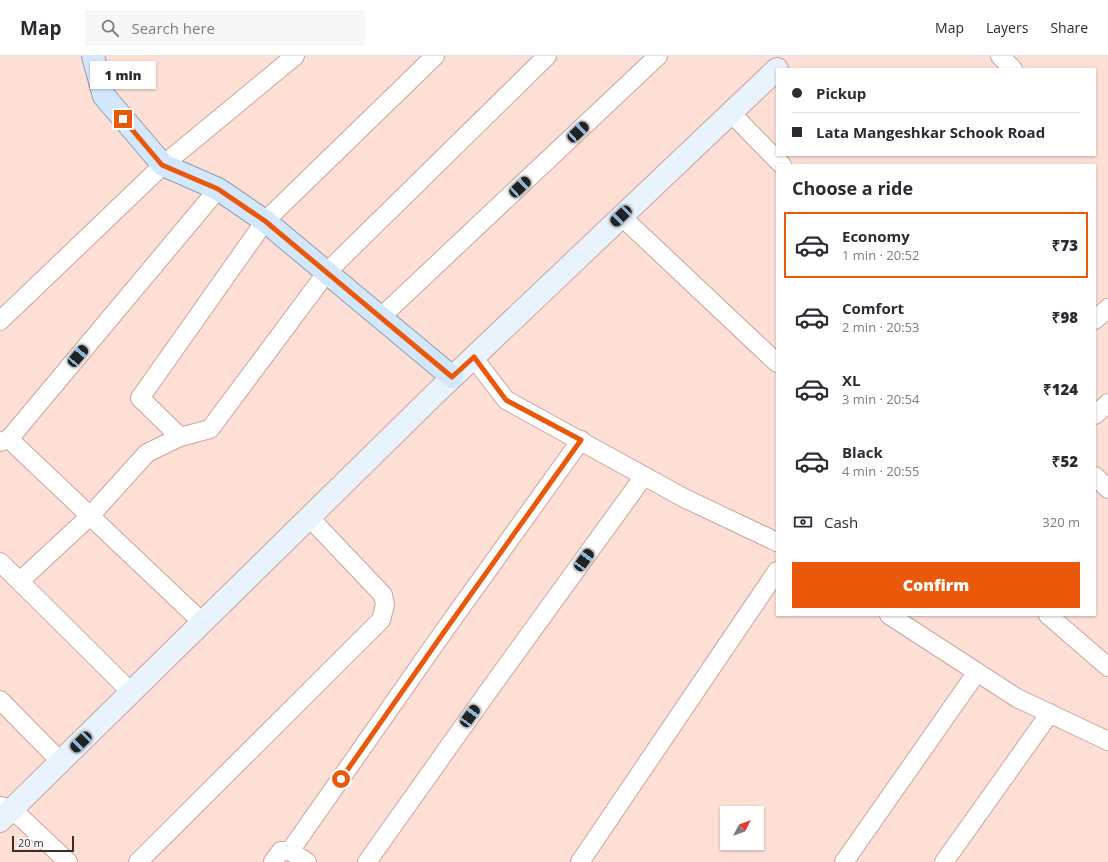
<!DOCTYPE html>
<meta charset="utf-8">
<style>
:root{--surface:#fff;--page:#f7f7f7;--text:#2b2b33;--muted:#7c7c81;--line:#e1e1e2;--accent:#ea580c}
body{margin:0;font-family:"Open Sans",sans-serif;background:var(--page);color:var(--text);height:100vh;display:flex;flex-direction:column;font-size:15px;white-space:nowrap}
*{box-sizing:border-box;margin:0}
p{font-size:13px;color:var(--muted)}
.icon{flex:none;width:22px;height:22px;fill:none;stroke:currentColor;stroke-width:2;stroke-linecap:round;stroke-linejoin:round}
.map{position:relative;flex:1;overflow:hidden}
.side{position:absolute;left:776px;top:108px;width:320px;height:452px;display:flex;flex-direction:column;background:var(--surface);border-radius:0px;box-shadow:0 1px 3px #0004}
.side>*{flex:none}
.banner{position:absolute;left:776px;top:12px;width:320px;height:88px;border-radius:0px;box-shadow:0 1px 3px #0004;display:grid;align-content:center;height:88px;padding:0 16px;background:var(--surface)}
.needle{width:26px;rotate:48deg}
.buttons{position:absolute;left:720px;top:750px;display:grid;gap:8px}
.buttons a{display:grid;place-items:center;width:44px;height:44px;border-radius:0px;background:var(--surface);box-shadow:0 1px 3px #0004;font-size:20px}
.scale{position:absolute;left:12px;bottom:10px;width:62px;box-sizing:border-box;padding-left:4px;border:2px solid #3c2d29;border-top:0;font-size:11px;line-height:14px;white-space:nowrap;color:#3c2d29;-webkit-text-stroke:3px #fff;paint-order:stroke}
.end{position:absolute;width:18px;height:18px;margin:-9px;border:5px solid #ea580c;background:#fff;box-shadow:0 0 0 2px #fff}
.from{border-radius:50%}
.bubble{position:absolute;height:28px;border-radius:0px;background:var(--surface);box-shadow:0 1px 3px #0004;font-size:13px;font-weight:800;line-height:28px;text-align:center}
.car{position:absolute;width:12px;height:24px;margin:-12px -6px;border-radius:5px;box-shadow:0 0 3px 1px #0007;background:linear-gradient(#222 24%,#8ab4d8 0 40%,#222 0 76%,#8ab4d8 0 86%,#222 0)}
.banner b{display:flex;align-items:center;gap:14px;height:38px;font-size:15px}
.banner b+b{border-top:1px solid var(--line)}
.banner i{width:10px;height:10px;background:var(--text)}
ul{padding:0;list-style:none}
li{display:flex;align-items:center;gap:12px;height:66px;margin:0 8px 6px;padding:0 8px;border:2px solid transparent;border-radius:0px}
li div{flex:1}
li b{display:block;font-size:15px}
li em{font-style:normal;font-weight:800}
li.active{border-color:var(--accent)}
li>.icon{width:36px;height:36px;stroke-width:1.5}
h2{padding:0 16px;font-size:18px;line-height:48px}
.pay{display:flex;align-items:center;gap:10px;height:44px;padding:0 16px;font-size:15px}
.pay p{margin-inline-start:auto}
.action{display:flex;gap:8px;margin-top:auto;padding:8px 16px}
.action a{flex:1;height:46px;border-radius:0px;background:var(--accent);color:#fff;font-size:16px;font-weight:800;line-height:46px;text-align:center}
header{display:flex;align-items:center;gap:24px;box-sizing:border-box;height:56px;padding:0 20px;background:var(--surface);border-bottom:1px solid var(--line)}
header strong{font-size:19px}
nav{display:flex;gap:22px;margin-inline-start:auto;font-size:14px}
.search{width:280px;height:36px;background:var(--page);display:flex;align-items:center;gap:10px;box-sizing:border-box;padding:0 14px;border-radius:0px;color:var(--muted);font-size:15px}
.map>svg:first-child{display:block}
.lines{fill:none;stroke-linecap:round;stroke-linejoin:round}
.street-casing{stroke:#c9a59b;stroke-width:20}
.secondary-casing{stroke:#c9a59b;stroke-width:24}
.primary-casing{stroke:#8b9cb2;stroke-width:24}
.street{stroke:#fff;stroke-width:18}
.secondary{stroke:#e9f3fe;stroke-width:22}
.primary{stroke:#d3e8fd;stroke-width:22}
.route{stroke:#ea580c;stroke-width:5}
</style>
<header>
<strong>Map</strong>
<div class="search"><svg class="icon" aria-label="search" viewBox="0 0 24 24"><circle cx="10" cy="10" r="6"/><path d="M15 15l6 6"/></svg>Search here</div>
<nav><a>Map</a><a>Layers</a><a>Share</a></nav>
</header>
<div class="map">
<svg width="1108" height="806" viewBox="0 0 1108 806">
<rect width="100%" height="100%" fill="#fddfd6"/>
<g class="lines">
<g class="street-casing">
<path id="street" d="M1000,0l13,13
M731,57l51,52
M621,160l156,147
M381,261l277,-261
M1095,264l13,-12
M0,265l163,-156 132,-109
M473,301l33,43 178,98 93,44
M1095,359l13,-12
M180,381l-40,-39 125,-177 170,-165
M9,383l193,183
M0,386l9,-3 209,-250
M1095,420l13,13
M0,506l131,130
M20,525l70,-65 57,-63 33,-16 30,-8 117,-157 220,-216
M889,559l128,83 91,43
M1048,559l60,52
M0,644l60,61
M0,750l12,3 56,53
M290,795l154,-220 137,-191
M138,806l243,-242 4,-15 -2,-10 -74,-78
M273,806l8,-11h9l17,11
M367,806l120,-169 157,-217
M580,806l197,-291
M844,806l133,-190
M944,806l106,-149"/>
</g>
<g class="secondary-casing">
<path id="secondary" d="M0,765l438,-430 339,-322"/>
</g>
<g class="primary-casing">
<path id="primary" d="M93,0l11,40 59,69 55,24 47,32 187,156"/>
</g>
<use href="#street" class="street"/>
<use href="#secondary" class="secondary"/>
<use href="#primary" class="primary"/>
</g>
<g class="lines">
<path class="route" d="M123,63l39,46 56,24 47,32 187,156 22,-20 32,43 75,40 -137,192 -103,147"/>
</g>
</svg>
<div class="buttons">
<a><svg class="needle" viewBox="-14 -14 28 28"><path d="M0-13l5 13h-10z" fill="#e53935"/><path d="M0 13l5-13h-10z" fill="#7c7c81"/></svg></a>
</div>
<div class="scale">20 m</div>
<i class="end from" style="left:341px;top:723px"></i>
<i class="end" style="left:123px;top:63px"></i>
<div class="bubble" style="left:90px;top:5px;width:66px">1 min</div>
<i class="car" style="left:578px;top:76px;rotate:47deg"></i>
<i class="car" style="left:520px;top:131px;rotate:47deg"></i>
<i class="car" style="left:621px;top:160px;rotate:226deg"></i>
<i class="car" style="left:78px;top:300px;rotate:40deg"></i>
<i class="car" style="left:584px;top:504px;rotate:36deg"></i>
<i class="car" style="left:470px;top:660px;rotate:36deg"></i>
<i class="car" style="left:81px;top:686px;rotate:226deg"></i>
<div class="banner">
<b><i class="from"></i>Pickup</b>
<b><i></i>Lata Mangeshkar Schook Road</b>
</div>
<section class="side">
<h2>Choose a ride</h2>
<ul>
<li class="active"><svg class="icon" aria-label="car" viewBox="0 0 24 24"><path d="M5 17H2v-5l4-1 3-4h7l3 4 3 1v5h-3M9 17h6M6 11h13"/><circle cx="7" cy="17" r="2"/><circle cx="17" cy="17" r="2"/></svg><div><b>Economy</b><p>1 min · 20:52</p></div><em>₹73</em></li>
<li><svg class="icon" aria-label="car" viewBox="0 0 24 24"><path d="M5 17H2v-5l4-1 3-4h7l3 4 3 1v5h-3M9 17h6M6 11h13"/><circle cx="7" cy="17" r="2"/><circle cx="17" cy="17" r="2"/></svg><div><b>Comfort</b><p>2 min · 20:53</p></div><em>₹98</em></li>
<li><svg class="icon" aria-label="car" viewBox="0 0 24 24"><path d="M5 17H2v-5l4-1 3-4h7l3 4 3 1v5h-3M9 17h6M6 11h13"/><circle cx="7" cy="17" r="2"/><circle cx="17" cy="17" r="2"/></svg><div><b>XL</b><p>3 min · 20:54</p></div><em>₹124</em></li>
<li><svg class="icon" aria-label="car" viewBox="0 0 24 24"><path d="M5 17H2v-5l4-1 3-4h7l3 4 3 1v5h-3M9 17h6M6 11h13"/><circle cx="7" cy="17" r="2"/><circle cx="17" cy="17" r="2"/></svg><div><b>Black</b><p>4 min · 20:55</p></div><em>₹52</em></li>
</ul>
<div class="pay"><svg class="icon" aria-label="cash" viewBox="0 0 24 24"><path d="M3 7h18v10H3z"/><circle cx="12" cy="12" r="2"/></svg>Cash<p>320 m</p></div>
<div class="action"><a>Confirm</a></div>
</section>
</div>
